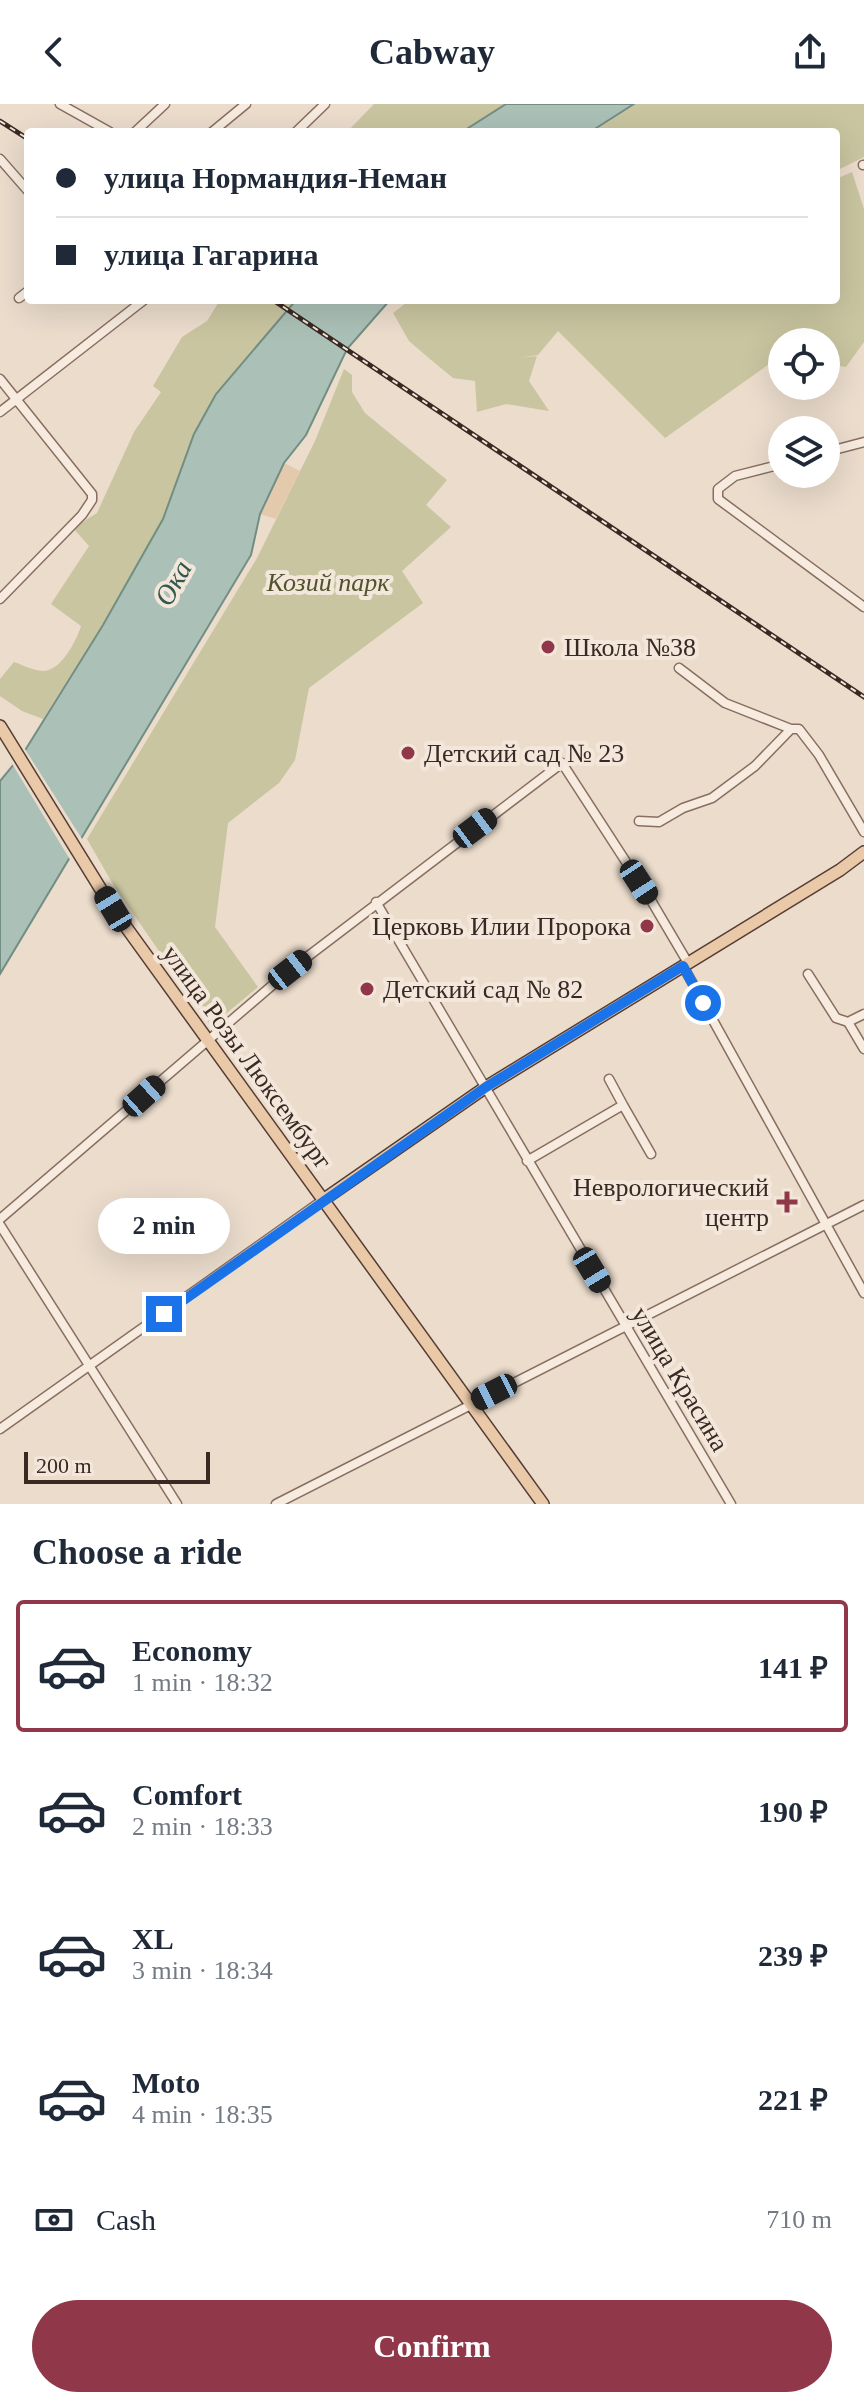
<!DOCTYPE html>
<meta charset="utf-8">
<style>
:root{--surface:#fff;--page:#f6f6f7;--text:#1f2937;--muted:#747a83;--line:#e0e1e3;--accent:#903749}
body{margin:0;font-family:"Times New Roman",serif;background:var(--page);color:var(--text);height:100vh;display:flex;flex-direction:column;font-size:30px;white-space:nowrap}
*{box-sizing:border-box;margin:0}
p{font-size:26px;color:var(--muted)}
.icon{flex:none;width:44px;height:44px;fill:none;stroke:currentColor;stroke-width:2;stroke-linecap:round;stroke-linejoin:round}
.map{position:relative;height:1400px;overflow:hidden}
.sheet{display:flex;flex-direction:column;background:var(--surface);flex:1}
.sheet>*{flex:none}
.guide{position:absolute;left:24px;top:24px;width:816px;height:176px;border-radius:8px;box-shadow:0 8px 32px #0002;display:grid;align-content:center;height:176px;padding:0 32px;background:var(--surface)}
.buttons{position:absolute;left:768px;top:224px;display:grid;gap:16px}
.buttons a{display:grid;place-items:center;width:72px;height:72px;border-radius:50%;background:var(--surface);box-shadow:0 8px 32px #0002;font-size:40px}
.scale{position:absolute;left:24px;bottom:20px;width:186px;box-sizing:border-box;padding-left:8px;border:4px solid #392923;border-top:0;font-size:22px;line-height:28px;white-space:nowrap;color:#392923;-webkit-text-stroke:6px #f3e7db;paint-order:stroke}
.end{position:absolute;width:36px;height:36px;margin:-18px;border:10px solid #1a73e8;background:#fff;box-shadow:0 0 0 4px #fff}
.from{border-radius:50%}
.bubble{position:absolute;height:56px;border-radius:28px;background:var(--surface);box-shadow:0 8px 32px #0002;font-size:26px;font-weight:600;line-height:56px;text-align:center}
.car{position:absolute;width:24px;height:48px;margin:-24px -12px;border-radius:10px;box-shadow:0 0 6px 2px #0007;background:linear-gradient(#222 24%,#8ab4d8 0 40%,#222 0 76%,#8ab4d8 0 86%,#222 0)}
.guide b{display:flex;align-items:center;gap:28px;height:76px;font-size:30px}
.guide b+b{border-top:2px solid var(--line)}
.guide i{width:20px;height:20px;background:var(--text)}
ul{padding:0;list-style:none}
li{display:flex;align-items:center;gap:24px;height:132px;margin:0 16px 12px;padding:0 16px;border:4px solid transparent;border-radius:8px}
li div{flex:1}
li b{display:block;font-size:30px}
li em{font-style:normal;font-weight:600}
li.on{border-color:var(--accent)}
li>.icon{width:72px;height:72px;stroke-width:1.5}
h2{padding:0 32px;font-size:36px;line-height:96px}
.pay{display:flex;align-items:center;gap:20px;height:88px;padding:0 32px;font-size:30px}
.pay p{margin-inline-start:auto}
.action{display:flex;gap:16px;margin-top:auto;padding:16px 32px}
.action a{flex:1;height:92px;border-radius:48px;background:var(--accent);color:#fff;font-size:32px;font-weight:600;line-height:92px;text-align:center}
header{display:flex;justify-content:space-between;align-items:center;height:104px;padding:0 32px;background:var(--surface);font-size:36px;font-weight:600}
.map>svg:first-child{display:block}
.green{fill:#c9c5a0}
.sand{fill:#e4caac}
.water{fill:#abc0b6;stroke:#728e82;stroke-width:2}
.pier{fill:#ebdccc}
.lines{fill:none;stroke-linecap:round;stroke-linejoin:round}
.minor-casing{stroke:#876e61;stroke-width:11}
.major-casing{stroke:#553d34;stroke-width:14}
.minor{stroke:#f6ebde;stroke-width:8}
.major{stroke:#e9c9a8;stroke-width:11}
.rail-casing{stroke:#392923;stroke-width:5}
.rail{stroke:#f3e7db;stroke-width:2;stroke-dasharray:6;stroke-linecap:butt}
.route{stroke:#1a73e8;stroke-width:10}
.poi-dot{fill:#903749;stroke:#f3e7db;stroke-width:3}
.labels{text-anchor:middle;dominant-baseline:central;stroke-width:8;stroke-linejoin:round;paint-order:stroke}
.park-label{font-size:26px;font-style:italic;fill:#51532c;stroke:#f3e7db}
.poi-label{font-size:26px;fill:#392923;stroke:#f3e7db;text-anchor:start}
.street-label{font-size:26px;fill:#392923;stroke:#f3e7db}
.water-label{font-size:28px;font-style:italic;fill:#34574e;stroke:#f3e7db}
</style>
<header><svg class="icon" aria-label="back" viewBox="0 0 24 24"><path d="M15 5l-7 7 7 7"/></svg>Cabway<svg class="icon" aria-label="share" viewBox="0 0 24 24"><path d="M12 15V3M7 8l5-5 5 5M5 13v7h14v-7"/></svg></header>
<div class="map">
<svg width="864" height="1400" viewBox="0 0 864 1400">
<rect width="100%" height="100%" fill="#ebdccc"/>
<path class="green" d="M374,0h131l-44,28h-114z
M636,0h228v53l-28,14v-39h-244z
M852,68l12,37v133l-18,25 -20,-3v-22h-44v16l-3,-1 -114,81 -107,-107 -20,24 -20,3 19,-2 -8,25 20,30 -43,-7 -29,8 -2,-31 -22,-3 -23,-19 -21,-18 -16,-28 17,-13h135l2,3v-3h289v-121z
M220,196h75l-80,94 -21,41 -31,84 -61,106 -59,94 -21,-8 -22,-15v-17l14,-17c9,3 20,9 30,9 18,-1 33,-32 37,-45l-30,-22 38,-58 -16,-18 24,-15 37,-81 27,-40 -8,-6 29,-49 25,-16z
M344,265l8,6v17l13,21 82,67 -21,25 25,22 -49,44 21,32 -114,85 -14,72 -16,23 -51,40 -13,104 43,60 -47,39 -97,-140 -27,-47 170,-281 58,-117z"/>
<path class="sand" d="M284,359l16,8 -24,48 -16,-5z"/>
<path class="water" d="M506,0h128l-44,28h-128z
M296,196h94l-43,49 -41,86 -22,28 -24,51 -9,41 -251,419v-193l24,-29 79,-127 60,-106 31,-85 22,-40z"/>
<path class="pier" d="M23,642l61,96 -12,21 -61,-101z"/>
<g class="lines">
<g class="minor-casing">
<path id="minor" d="M60,0l50,28
M135,28l30,-28
M212,28l34,-28
M296,28l29,-28
M0,55l28,32
M863,61h1
M19,194l9,-7
M0,275l92,115v6l-10,15 -82,84
M0,308l144,-112
M826,348l38,-10
M782,360l-47,12 -17,13v10l146,108
M679,564l46,35 66,26h8l20,26 45,77
M639,717l20,1 24,-14 29,-10 43,-32 36,-37
M376,798l355,602
M683,862l181,327
M808,870l28,44 12,4 16,27
M848,918l16,-8
M609,975l14,26
M527,1057l96,-56 28,49
M0,1115l290,-249 272,-207 90,139 36,61
M0,1121l177,279
M0,1325l323,-229
M276,1400l588,-299"/>
</g>
<g class="major-casing">
<path id="major" d="M0,622l113,183 430,595
M323,1096l163,-113 354,-217 24,-18"/>
</g>
<use href="#minor" class="minor"/>
<use href="#major" class="major"/>
<g class="rail-casing">
<path id="rail" d="M0,17l28,18
M273,196l591,397"/>
</g>
<use href="#rail" class="rail"/>
</g>
<g class="lines">
<path class="route" d="M164,1210l322,-227 197,-121 20,37"/>
</g>
<g class="poi-dot">
<circle cx="548" cy="543" r="8"/>
<circle cx="408" cy="649" r="8"/>
<circle cx="647" cy="822" r="8"/>
<circle cx="367" cy="885" r="8"/>
<path d="M783 1086h8v8h8v8h-8v8h-8v-8h-8v-8h8z"/>
</g>
<g class="labels">
<g class="park-label">
<text x="328" y="478">Козий парк</text>
</g>
<g class="poi-label">
<text x="564" y="543">Школа №38</text>
<text x="424" y="649">Детский сад № 23</text>
<text x="631" y="822" text-anchor="end">Церковь Илии Пророка</text>
<text x="383" y="885">Детский сад № 82</text>
<text x="769" y="1083" text-anchor="end">Неврологический<tspan x="769" dy="30">центр</tspan></text>
</g>
<g class="street-label">
<text transform="translate(247 953) rotate(54)">улица Розы Люксембург</text>
<text transform="translate(680 1275) rotate(59)">улица Красина</text>
</g>
<g class="water-label">
<text transform="translate(173 479) rotate(-61)">Ока</text>
</g>
</g>
</svg>
<div class="buttons">
<a><svg class="icon" aria-label="locate" viewBox="0 0 24 24"><circle cx="12" cy="12" r="6"/><path d="M12 2v4M12 18v4M2 12h4M18 12h4"/></svg></a>
<a><svg class="icon" aria-label="layers" viewBox="0 0 24 24"><path d="M12 4l9 5-9 5-9-5zM3 14l9 5 9-5"/></svg></a>
</div>
<div class="scale">200 m</div>
<i class="end from" style="left:703px;top:899px"></i>
<i class="end" style="left:164px;top:1210px"></i>
<div class="bubble" style="left:98px;top:1094px;width:132px">2 min</div>
<i class="car" style="left:475px;top:724px;rotate:53deg"></i>
<i class="car" style="left:639px;top:778px;rotate:147deg"></i>
<i class="car" style="left:113px;top:805px;rotate:329deg"></i>
<i class="car" style="left:290px;top:866px;rotate:52deg"></i>
<i class="car" style="left:144px;top:992px;rotate:48deg"></i>
<i class="car" style="left:592px;top:1166px;rotate:149deg"></i>
<i class="car" style="left:494px;top:1288px;rotate:243deg"></i>
<div class="guide">
<b><i class="from"></i>улица Нормандия-Неман</b>
<b><i></i>улица Гагарина</b>
</div>
</div>
<section class="sheet">
<h2>Choose a ride</h2>
<ul>
<li class="on"><svg class="icon" aria-label="car" viewBox="0 0 24 24"><path d="M5 17H2v-5l4-1 3-4h7l3 4 3 1v5h-3M9 17h6M6 11h13"/><circle cx="7" cy="17" r="2"/><circle cx="17" cy="17" r="2"/></svg><div><b>Economy</b><p>1 min · 18:32</p></div><em>141 ₽</em></li>
<li><svg class="icon" aria-label="car" viewBox="0 0 24 24"><path d="M5 17H2v-5l4-1 3-4h7l3 4 3 1v5h-3M9 17h6M6 11h13"/><circle cx="7" cy="17" r="2"/><circle cx="17" cy="17" r="2"/></svg><div><b>Comfort</b><p>2 min · 18:33</p></div><em>190 ₽</em></li>
<li><svg class="icon" aria-label="car" viewBox="0 0 24 24"><path d="M5 17H2v-5l4-1 3-4h7l3 4 3 1v5h-3M9 17h6M6 11h13"/><circle cx="7" cy="17" r="2"/><circle cx="17" cy="17" r="2"/></svg><div><b>XL</b><p>3 min · 18:34</p></div><em>239 ₽</em></li>
<li><svg class="icon" aria-label="car" viewBox="0 0 24 24"><path d="M5 17H2v-5l4-1 3-4h7l3 4 3 1v5h-3M9 17h6M6 11h13"/><circle cx="7" cy="17" r="2"/><circle cx="17" cy="17" r="2"/></svg><div><b>Moto</b><p>4 min · 18:35</p></div><em>221 ₽</em></li>
</ul>
<div class="pay"><svg class="icon" aria-label="cash" viewBox="0 0 24 24"><path d="M3 7h18v10H3z"/><circle cx="12" cy="12" r="2"/></svg>Cash<p>710 m</p></div>
<div class="action"><a>Confirm</a></div>
</section>
